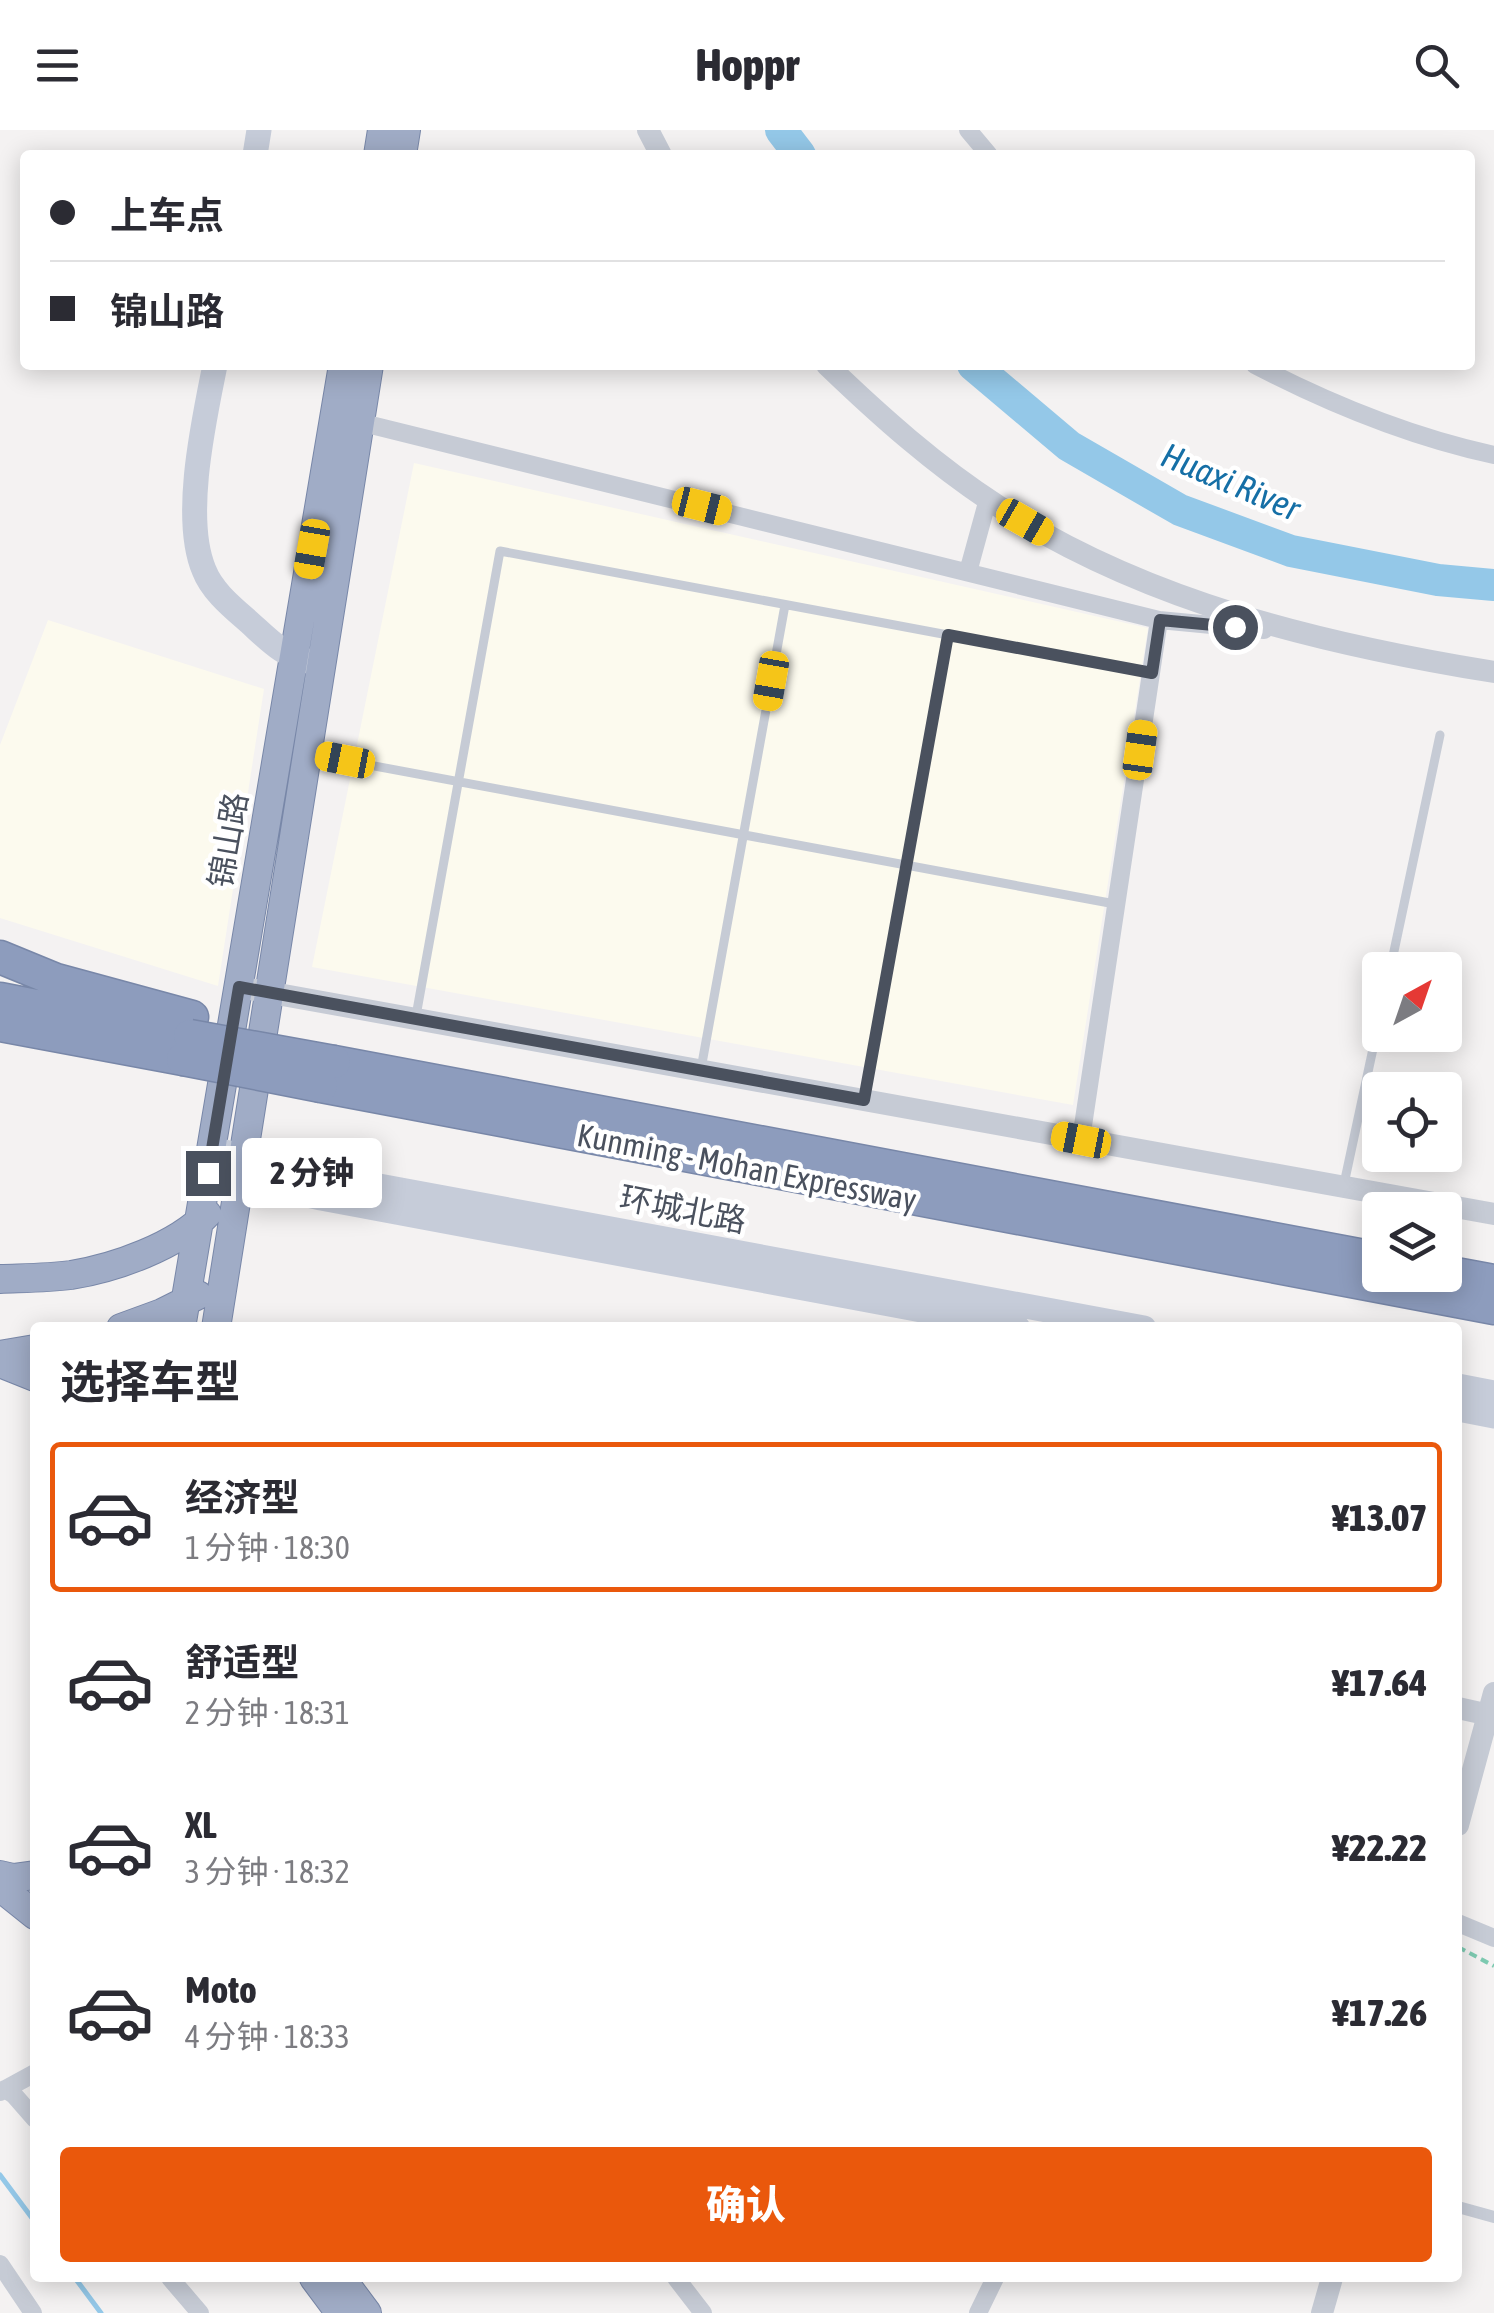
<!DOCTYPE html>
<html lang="zh">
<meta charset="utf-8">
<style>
:root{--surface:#fff;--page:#f7f7f7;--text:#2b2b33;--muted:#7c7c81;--line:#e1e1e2;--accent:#ea580c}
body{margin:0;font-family:"Asap Condensed","Noto Sans SC",sans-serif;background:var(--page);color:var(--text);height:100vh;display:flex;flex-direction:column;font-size:38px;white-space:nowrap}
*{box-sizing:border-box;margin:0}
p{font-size:32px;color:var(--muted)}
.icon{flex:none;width:55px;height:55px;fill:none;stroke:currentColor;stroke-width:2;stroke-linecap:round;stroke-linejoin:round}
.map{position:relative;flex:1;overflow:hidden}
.drawer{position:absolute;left:30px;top:1192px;width:1432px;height:960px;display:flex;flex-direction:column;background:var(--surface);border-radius:10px;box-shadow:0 5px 25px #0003}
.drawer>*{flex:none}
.guide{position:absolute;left:20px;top:20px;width:1455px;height:220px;border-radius:10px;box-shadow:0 5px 25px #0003;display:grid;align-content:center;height:220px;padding:0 30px;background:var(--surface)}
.needle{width:65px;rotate:40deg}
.tools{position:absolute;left:1362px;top:822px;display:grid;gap:20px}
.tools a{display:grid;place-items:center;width:100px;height:100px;border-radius:10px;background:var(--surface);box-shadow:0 5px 25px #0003;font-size:50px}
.end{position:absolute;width:45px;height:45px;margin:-22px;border:12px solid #4a515e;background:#fff;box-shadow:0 0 0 5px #fff}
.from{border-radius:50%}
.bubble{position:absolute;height:70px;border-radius:10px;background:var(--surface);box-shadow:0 5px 25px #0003;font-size:32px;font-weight:800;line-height:70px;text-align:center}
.car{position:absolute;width:30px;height:60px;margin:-30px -15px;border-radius:12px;box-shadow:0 0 8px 2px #0007;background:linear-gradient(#f5c518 24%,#345 0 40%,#f5c518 0 76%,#345 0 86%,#f5c518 0)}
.guide b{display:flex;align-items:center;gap:35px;height:95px;font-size:38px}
.guide b+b{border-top:2px solid var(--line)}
.guide i{width:25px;height:25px;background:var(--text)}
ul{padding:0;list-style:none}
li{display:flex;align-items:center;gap:30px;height:150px;margin:0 20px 15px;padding:0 10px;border:5px solid transparent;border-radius:10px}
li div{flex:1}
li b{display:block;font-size:38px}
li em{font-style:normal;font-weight:800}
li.active{border-color:var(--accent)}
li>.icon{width:90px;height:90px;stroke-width:1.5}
h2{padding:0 30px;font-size:45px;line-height:120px}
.primary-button{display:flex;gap:20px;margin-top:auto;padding:20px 30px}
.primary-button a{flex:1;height:115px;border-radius:10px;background:var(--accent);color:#fff;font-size:40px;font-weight:800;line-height:115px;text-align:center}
header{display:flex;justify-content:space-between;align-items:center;height:130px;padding:0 30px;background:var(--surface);font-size:45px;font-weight:800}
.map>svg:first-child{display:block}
.commercial{fill:#fcfaee}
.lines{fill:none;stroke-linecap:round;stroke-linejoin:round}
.stream{stroke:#94c8e8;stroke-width:5}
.river{stroke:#94c8e8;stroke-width:32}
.trunk-casing{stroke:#7887a8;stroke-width:30}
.motorway-casing{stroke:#7887a8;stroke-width:35}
.path{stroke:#7ecab1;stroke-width:4;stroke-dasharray:8 5;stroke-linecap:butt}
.service{stroke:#c6cbd5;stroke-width:9}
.pedestrian{stroke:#c6cbd5;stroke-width:12}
.minor{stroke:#c6cbd5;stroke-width:18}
.tertiary{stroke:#c6cbd5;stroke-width:22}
.secondary{stroke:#c6ccd9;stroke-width:25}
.trunk{stroke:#a0acc6;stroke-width:28}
.motorway{stroke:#8d9cbd;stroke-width:32}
.motorway-bridge-casing{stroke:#7887a8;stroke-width:35;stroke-linecap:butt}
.motorway-bridge{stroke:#8d9cbd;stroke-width:32}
.route{stroke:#4a515e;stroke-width:12}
.labels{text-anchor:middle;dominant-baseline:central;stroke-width:9;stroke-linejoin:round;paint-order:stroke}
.street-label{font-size:32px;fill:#4a515e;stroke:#fff}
.water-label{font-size:35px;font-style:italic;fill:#156fa6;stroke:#fff}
</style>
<header><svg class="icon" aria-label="menu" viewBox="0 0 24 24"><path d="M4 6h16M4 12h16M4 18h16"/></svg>Hoppr<svg class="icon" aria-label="search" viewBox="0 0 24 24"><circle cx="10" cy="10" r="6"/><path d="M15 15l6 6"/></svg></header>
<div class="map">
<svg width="1494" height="2183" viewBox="0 0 1494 2183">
<rect width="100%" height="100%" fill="#f4f2f2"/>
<path class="commercial" d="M414,333l734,165 -75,477 -761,-138z
M48,490l216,69 -46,297 -218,-68v-173z"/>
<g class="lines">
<path class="stream" d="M0,2045l35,47
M75,2148l26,35"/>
<path class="river" d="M781,0l19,25
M973,235l96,81 111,64 111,41 147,29 56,5"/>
<g class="trunk-casing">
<path id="trunk" d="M378,25l4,-25
M402,25l4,-25
M0,1149c24,-1 48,-1 71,-4 44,-7 106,-29 136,-61
M121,1198l41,-15 36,-18
M181,1198l162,-963
M216,1198l153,-963
M0,1225l35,-6
M0,1233l35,14
M0,1745l13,3 22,-3
M0,1757l35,28
M314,2148l26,35
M341,2148l26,35"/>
</g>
<g class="motorway-casing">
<path id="motorway" d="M0,827l56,23 136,37
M0,869l175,34
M0,895l183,34
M334,932l1046,197
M321,956l1173,222
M1445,1142l49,9"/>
</g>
<path class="path" d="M1458,1817l36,19"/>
<path class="service" d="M310,624l805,150
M1390,840l50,-235
M416,886l84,-465 651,122
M701,939l84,-464
M864,970l84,-465
M1344,1054l36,-168"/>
<path class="pedestrian" d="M1458,2077l36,10"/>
<path class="minor" d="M968,0l21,25
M1255,235c75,39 156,72 239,90
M359,292l800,198 105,10
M968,442l20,-73
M1081,1009l78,-519
M1458,1793l36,15
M5,1959l9,6 21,24
M0,1962l35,-19
M0,2134l33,49
M170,2148l30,35
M676,2148l27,35
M978,2183l17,-35"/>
<path class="tertiary" d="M648,0l13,25
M827,235c53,51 109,101 171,141 148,96 324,138 496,166
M239,857l1255,227
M1458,1578l36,8
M1458,1695l36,-132
M1322,2183l10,-35"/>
<path class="secondary" d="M255,25l4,-25
M215,235c-11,55 -33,153 -11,205 8,21 28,37 45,52 20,18 35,35 63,40
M212,1019l113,27 819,152
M207,1043l114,25 697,130
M1458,1256l36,7
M1458,1279l36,7"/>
<use href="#trunk" class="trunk"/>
<use href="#motorway" class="motorway"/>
<g class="motorway-bridge-casing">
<path id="motorway-bridge" d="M190,906l144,26
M183,929l138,27"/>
</g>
<use href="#motorway-bridge" class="motorway-bridge"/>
</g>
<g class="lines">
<path class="route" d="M208,1043l31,-186 625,113 84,-465 204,38 8,-53 75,7"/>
</g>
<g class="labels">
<g class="street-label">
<text transform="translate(228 710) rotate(-80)">锦山路</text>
<text transform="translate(747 1037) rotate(11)">Kunming - Mohan Expressway</text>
<text transform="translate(683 1079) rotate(11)">环城北路</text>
</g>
<g class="water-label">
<text transform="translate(1231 351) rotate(23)">Huaxi River</text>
</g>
</g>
</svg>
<div class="tools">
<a><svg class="needle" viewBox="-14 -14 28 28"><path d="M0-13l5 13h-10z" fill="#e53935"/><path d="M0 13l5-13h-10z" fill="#7c7c81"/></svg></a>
<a><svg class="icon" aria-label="locate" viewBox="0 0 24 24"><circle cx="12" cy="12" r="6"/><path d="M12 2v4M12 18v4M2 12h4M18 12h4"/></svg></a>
<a><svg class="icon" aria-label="layers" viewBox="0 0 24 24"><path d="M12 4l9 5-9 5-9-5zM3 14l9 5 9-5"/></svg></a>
</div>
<i class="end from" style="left:1235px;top:497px"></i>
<i class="end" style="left:208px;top:1043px"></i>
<div class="bubble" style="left:242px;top:1008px;width:140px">2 分钟</div>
<i class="car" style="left:702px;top:376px;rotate:104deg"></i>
<i class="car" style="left:1025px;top:392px;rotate:120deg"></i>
<i class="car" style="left:312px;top:419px;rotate:190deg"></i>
<i class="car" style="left:771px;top:551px;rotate:190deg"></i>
<i class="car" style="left:1140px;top:620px;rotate:8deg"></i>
<i class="car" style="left:345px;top:630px;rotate:281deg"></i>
<i class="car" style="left:1081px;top:1010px;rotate:281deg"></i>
<div class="guide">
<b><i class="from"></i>上车点</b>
<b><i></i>锦山路</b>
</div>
<section class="drawer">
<h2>选择车型</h2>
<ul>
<li class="active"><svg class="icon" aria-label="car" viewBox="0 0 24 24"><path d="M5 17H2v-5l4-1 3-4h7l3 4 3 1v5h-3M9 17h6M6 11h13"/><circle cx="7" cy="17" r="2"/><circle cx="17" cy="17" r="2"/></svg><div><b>经济型</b><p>1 分钟 · 18:30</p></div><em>¥13.07</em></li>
<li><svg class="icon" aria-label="car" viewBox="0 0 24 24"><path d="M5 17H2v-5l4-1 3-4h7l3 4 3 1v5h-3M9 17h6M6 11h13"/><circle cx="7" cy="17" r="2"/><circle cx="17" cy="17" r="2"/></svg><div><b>舒适型</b><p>2 分钟 · 18:31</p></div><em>¥17.64</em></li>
<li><svg class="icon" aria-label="car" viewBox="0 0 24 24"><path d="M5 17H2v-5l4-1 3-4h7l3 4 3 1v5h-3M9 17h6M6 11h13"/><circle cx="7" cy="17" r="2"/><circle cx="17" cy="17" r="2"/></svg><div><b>XL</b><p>3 分钟 · 18:32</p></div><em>¥22.22</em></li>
<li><svg class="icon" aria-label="car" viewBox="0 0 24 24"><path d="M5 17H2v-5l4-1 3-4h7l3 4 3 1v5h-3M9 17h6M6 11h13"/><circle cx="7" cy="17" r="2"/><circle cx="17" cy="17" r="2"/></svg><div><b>Moto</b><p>4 分钟 · 18:33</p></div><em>¥17.26</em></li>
</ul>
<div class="primary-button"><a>确认</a></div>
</section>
</div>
